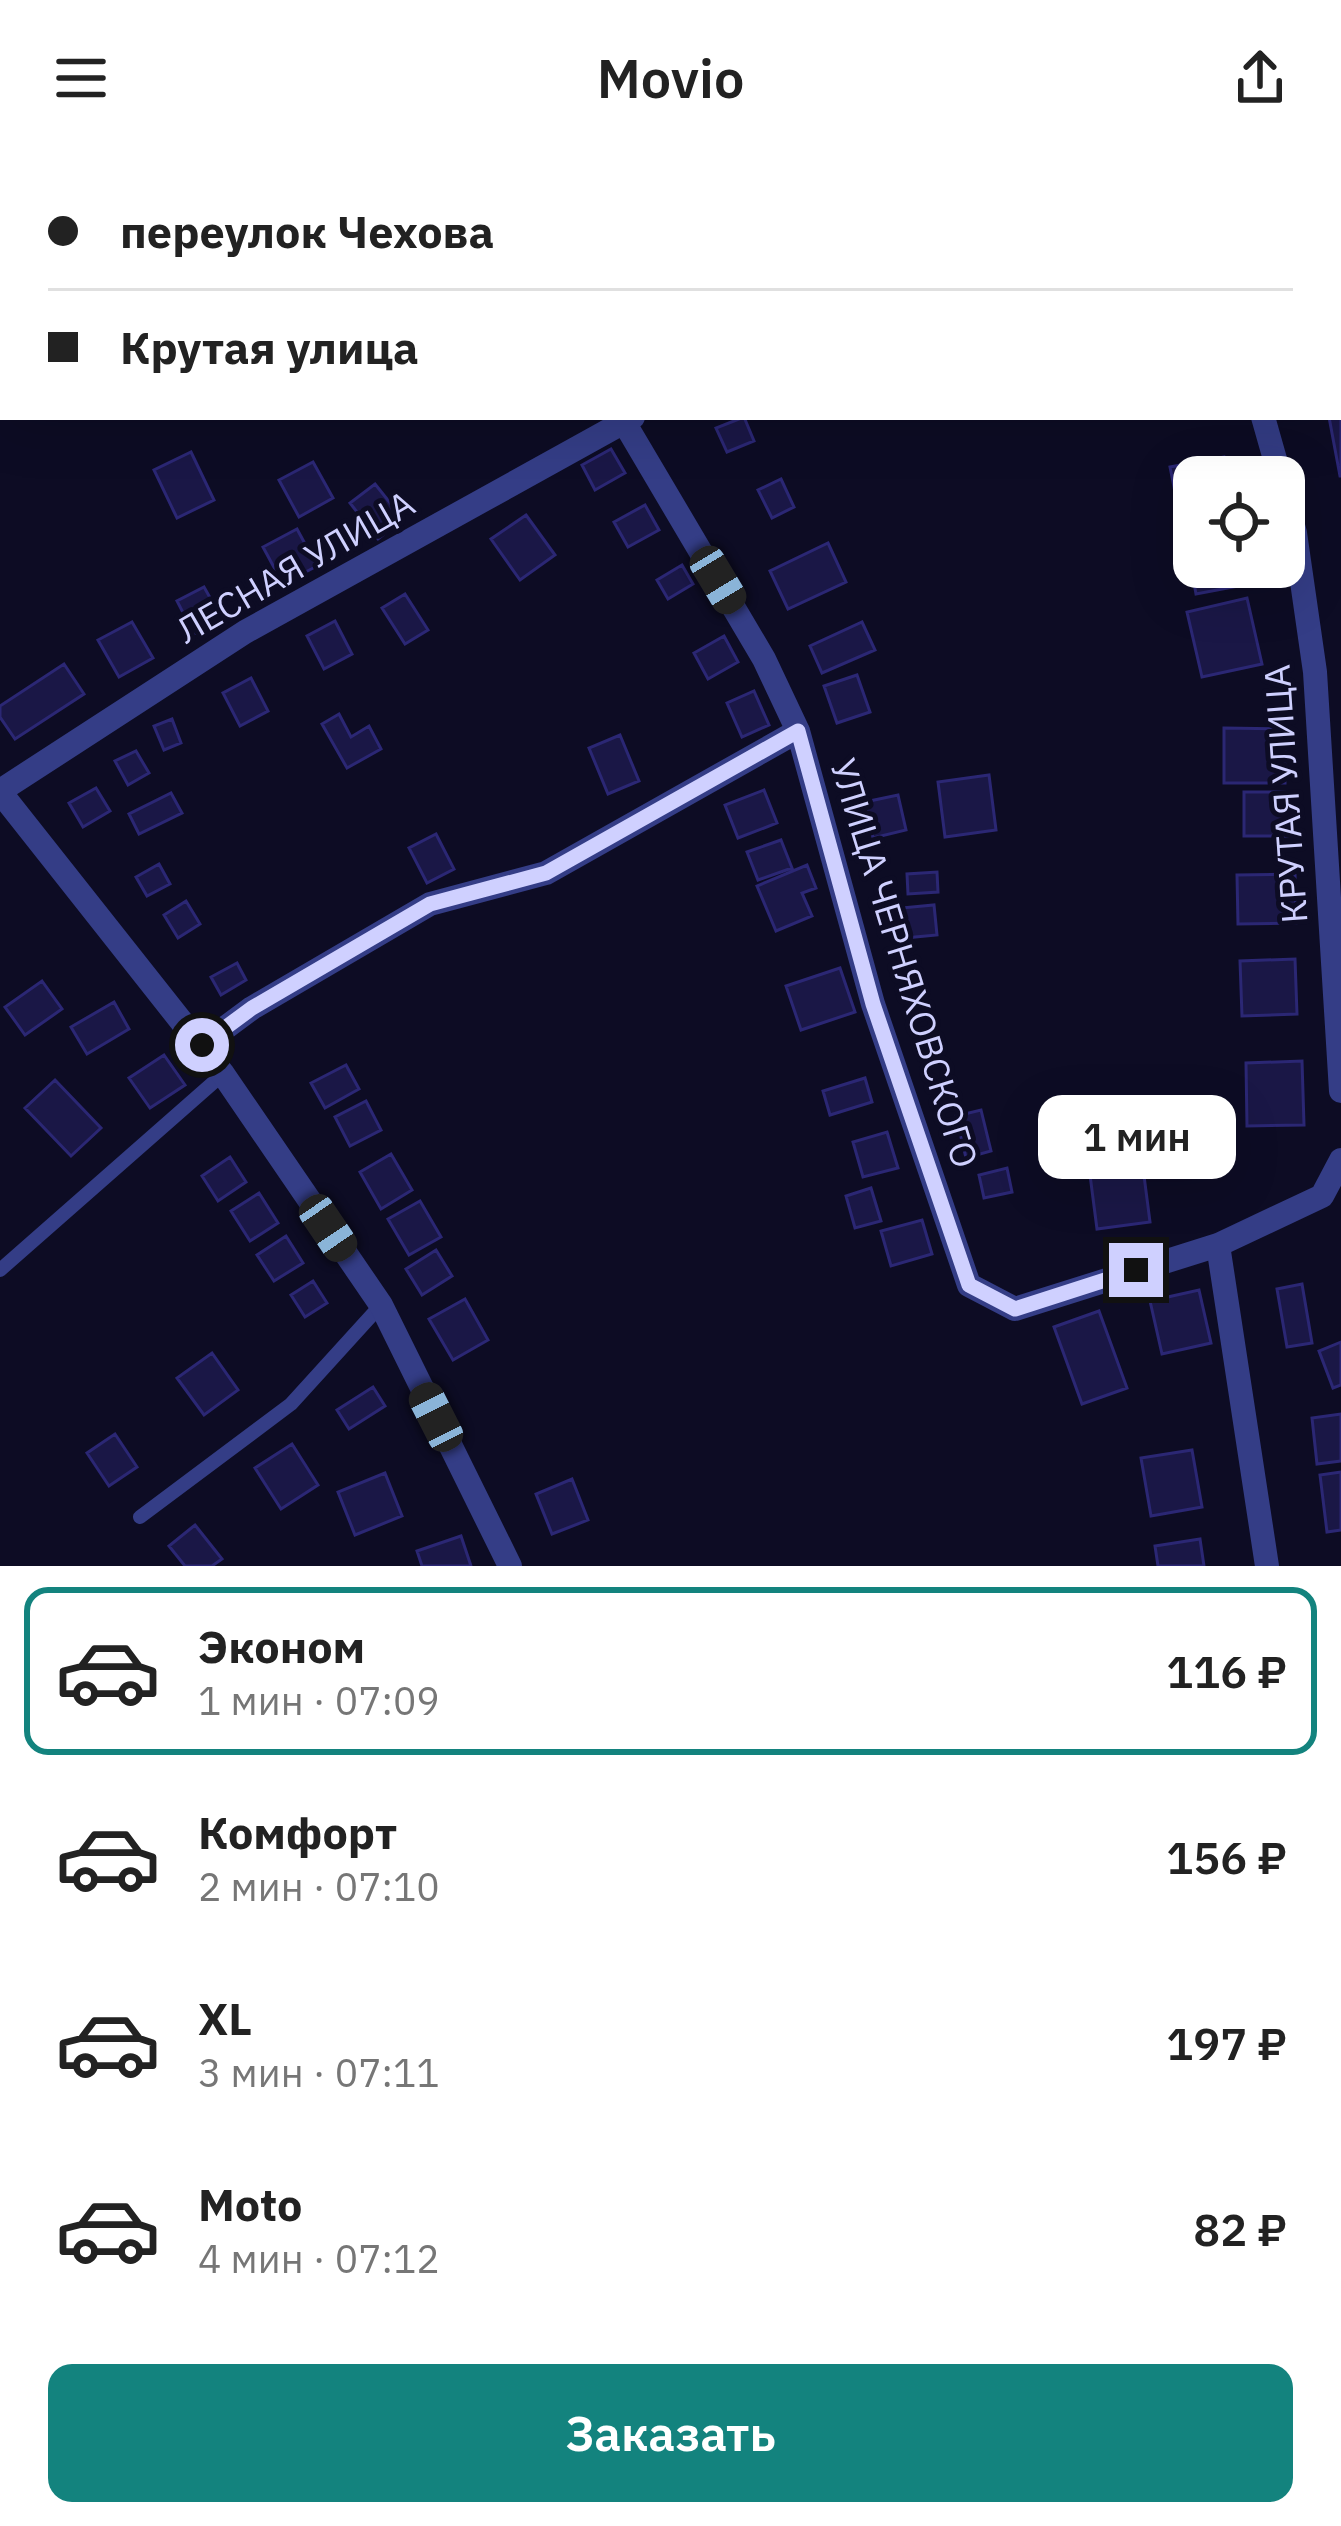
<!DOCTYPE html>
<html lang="ru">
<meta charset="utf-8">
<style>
:root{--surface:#fff;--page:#f6f6f6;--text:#222;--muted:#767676;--line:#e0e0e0;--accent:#13837e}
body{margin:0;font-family:"IBM Plex Sans",sans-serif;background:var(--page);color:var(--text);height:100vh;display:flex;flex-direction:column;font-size:45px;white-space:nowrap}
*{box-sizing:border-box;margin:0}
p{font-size:39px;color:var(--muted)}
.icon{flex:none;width:66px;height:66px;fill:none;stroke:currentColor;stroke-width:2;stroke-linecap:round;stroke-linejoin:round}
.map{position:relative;height:1410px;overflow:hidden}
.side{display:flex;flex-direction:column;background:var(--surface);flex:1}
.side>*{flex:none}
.top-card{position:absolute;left:0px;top:0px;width:1341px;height:264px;box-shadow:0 12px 48px #0002;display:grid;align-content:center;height:264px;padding:0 48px;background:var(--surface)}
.tools{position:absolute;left:1173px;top:300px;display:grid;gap:24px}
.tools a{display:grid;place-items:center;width:132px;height:132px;border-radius:24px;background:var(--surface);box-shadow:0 12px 48px #0002;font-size:60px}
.end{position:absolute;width:54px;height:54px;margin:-27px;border:15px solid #cfd0ff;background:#111;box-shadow:0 0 0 6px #111}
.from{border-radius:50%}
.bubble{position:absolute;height:84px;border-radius:24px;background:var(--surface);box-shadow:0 12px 48px #0002;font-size:39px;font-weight:600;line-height:84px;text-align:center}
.car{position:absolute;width:36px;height:72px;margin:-36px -18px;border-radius:15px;box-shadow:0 0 9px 3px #0007;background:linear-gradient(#222 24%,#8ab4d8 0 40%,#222 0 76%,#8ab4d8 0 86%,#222 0)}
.top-card b{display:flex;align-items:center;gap:42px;height:114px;font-size:45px}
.top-card b+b{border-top:3px solid var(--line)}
.top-card i{width:30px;height:30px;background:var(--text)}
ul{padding:21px 0 0;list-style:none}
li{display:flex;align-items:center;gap:36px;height:168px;margin:0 24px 18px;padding:0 24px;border:6px solid transparent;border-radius:24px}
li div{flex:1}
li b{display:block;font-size:45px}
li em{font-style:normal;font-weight:600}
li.active{border-color:var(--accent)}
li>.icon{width:108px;height:108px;stroke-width:1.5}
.button{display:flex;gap:24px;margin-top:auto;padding:24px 48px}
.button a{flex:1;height:138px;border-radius:24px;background:var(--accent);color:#fff;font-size:48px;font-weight:600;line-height:138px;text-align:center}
header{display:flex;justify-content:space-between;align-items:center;height:156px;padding:0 48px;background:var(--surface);font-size:54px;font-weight:600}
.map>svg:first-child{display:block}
.building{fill:#1a1746;stroke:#2b2774;stroke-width:3}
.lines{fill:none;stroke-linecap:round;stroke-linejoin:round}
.lane{stroke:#343d86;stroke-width:14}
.street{stroke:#343d86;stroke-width:24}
.route{stroke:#cfd0ff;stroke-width:15}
.labels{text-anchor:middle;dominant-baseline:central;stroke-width:10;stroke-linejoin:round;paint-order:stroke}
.street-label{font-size:36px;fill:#cfd0ff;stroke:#0d0c24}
</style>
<header><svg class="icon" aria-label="menu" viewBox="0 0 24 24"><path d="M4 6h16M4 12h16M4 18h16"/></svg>Movio<svg class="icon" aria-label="share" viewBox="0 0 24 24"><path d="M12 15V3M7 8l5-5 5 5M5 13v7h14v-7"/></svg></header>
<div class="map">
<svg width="1341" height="1410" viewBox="0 0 1341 1410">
<rect width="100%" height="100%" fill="#0d0c24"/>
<path class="building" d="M1341,258v62h-1l-11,-59z
M744,261l10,24 -27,11 -11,-24z
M611,293l14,24 -30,17 -13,-25z
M191,296l23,48 -37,18 -23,-48z
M1224,301l4,20h-34v43l-13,2 -11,-55z
M313,306l20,36 -34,19 -20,-37z
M781,323l13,28 -22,11 -14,-28z
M375,328l28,35 -25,20 -28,-36z
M645,349l14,25 -31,17 -14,-25z
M526,359l29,40 -35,25 -29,-41z
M297,373l20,37 -34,18 -20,-37z
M828,387l18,39 -58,27 -18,-38z
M1194,387v24h57l3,16 -58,11 -9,-49z
M682,409l11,19 -25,15 -11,-19z
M204,431l18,32 -28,15 -17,-33z
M405,438l23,36 -23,14 -23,-36z
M1247,442l15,66 -60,13 -15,-65z
M335,465l17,33 -28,15 -17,-33z
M132,466l21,36 -34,19 -21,-37z
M862,466l13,28 -53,23 -12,-27z
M724,480l14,26 -30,17 -14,-26z
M64,508l20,30 -69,45 -15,-22v-11z
M857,519l13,37 -33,11 -13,-37z
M251,522l17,33 -28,15 -17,-33z
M754,535l15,34 -27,12 -15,-34z
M339,558l12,23 18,-11 12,23 -34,19 -25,-44z
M172,563l9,24 -17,7 -10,-24z
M1224,572l61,1v54h-61z
M620,579l19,46 -31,13 -19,-46z
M136,595l13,22 -21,12 -13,-24z
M989,619l7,55 -51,7 -7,-55z
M96,632l14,23 -27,16 -14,-24z
M764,634l13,33 -39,15 -13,-33z
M1244,636h44l1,44h-45z
M171,637l11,20 -43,21 -10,-20z
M898,639l8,35 -33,8 -8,-36z
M436,678l18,35 -27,14 -18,-35z
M781,684l11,28 -34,12 -11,-28z
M159,708l11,20 -23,12 -11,-19z
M807,709l9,23 -14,5 10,23 -36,15 -19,-45z
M937,716l1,20 -30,2 -1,-20z
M1295,718l1,49 -58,1 -1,-49z
M186,745l14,23 -22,14 -14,-23z
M934,749l3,30 -33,3 -3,-30z
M1295,803l2,55 -55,2 -2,-55z
M237,807l9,17 -25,15 -10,-18z
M840,812l15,44 -54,18 -15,-44z
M42,825l20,28 -37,26 -20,-28z
M114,846l15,27 -42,25 -16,-27z
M164,899l21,30 -35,23 -21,-30z
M1302,905l2,64 -57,1 -1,-63z
M346,909l13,24 -34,19 -14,-25z
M865,922l7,24 -42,13 -7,-24z
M55,924l46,48 -30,28 -46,-48z
M366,945l15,29 -31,16 -15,-29z
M981,954l10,41 -25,7 -10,-42z
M887,976l11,36 -35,9 -10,-35z
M391,998l21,36 -31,19 -21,-37z
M230,1001l16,25 -28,19 -16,-25z
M1007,1012l5,24 -28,6 -5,-23z
M1143,1012l7,54 -53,7 -7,-54z
M871,1032l10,33 -26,7 -9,-32z
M259,1037l19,30 -28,18 -19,-30z
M420,1045l21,36 -32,18 -21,-36z
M922,1064l10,34 -41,12 -10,-35z
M286,1080l17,27 -29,18 -17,-26z
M436,1094l16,26 -30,19 -16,-26z
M313,1125l14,22 -22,14 -14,-22z
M1302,1128l10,59 -25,4 -10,-58z
M1199,1134l12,53 -49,11 -12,-53z
M465,1143l23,41 -35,20 -24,-41z
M1099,1155l28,77 -45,16 -28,-77z
M1341,1186v43l-8,3 -14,-37z
M212,1197l26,37 -34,25 -27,-37z
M373,1231l12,19 -36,23 -12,-19z
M1341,1258v47l-24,3 -5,-46z
M115,1278l22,33 -28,19 -22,-33z
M292,1288l26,41 -37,24 -26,-41z
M1192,1294l10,57 -51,9 -10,-58z
M1341,1316v58l-14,2 -7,-57z
M385,1317l17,43 -47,19 -17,-43z
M572,1323l16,41 -36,14 -16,-40z
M195,1369l27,34 -10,7h-27l-16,-20z
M461,1380l10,30h-49l-5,-15z
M1200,1383l4,27h-46l-3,-20z"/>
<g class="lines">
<path class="lane" d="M0,1114l223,-196
M140,1361l151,-113 90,-99"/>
<path class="street" d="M472,0l2,3
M1215,3l4,-3
M621,261l143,242 34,72 75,273 96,281 46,24 203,-64 104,-49 19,-36
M1263,261l17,60
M1284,337l11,40 20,139 26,419
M0,635l245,-159 388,-215
M0,636l223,282 158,231 129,261
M202,889l50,-37 178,-104 116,-31 252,-142
M1218,1089l49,321"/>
</g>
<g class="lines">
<path class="route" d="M202,889l50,-37 178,-104 116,-31 252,-142 75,273 96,281 46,24 121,-39"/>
</g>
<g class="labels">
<g class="street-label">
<text transform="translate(295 410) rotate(-30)">ЛЕСНАЯ УЛИЦА</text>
<text transform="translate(1285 638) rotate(-94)">КРУТАЯ УЛИЦА</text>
<text transform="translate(905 807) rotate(73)">УЛИЦА ЧЕРНЯХОВСКОГО</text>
</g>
</g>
</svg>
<div class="tools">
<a><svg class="icon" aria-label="locate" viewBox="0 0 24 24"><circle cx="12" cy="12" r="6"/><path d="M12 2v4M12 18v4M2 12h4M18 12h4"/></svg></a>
</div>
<i class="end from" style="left:202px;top:889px"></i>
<i class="end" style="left:1136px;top:1114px"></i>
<div class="bubble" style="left:1038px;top:939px;width:198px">1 мин</div>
<i class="car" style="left:718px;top:424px;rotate:149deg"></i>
<i class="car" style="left:328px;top:1072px;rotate:146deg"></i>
<i class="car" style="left:436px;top:1261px;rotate:333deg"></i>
<div class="top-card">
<b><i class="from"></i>переулок Чехова</b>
<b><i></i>Крутая улица</b>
</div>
</div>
<section class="side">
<ul>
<li class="active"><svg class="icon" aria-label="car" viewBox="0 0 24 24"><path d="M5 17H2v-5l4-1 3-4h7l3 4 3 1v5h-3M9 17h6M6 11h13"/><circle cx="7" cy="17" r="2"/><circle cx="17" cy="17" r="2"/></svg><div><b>Эконом</b><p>1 мин · 07:09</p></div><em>116 ₽</em></li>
<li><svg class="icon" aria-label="car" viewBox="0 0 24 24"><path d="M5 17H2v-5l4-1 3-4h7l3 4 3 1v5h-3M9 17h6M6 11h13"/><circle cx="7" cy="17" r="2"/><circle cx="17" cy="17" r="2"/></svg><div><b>Комфорт</b><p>2 мин · 07:10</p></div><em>156 ₽</em></li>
<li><svg class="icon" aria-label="car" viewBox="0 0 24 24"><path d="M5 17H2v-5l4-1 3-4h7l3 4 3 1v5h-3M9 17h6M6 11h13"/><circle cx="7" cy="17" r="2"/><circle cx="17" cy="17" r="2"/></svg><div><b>XL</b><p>3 мин · 07:11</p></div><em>197 ₽</em></li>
<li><svg class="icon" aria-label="car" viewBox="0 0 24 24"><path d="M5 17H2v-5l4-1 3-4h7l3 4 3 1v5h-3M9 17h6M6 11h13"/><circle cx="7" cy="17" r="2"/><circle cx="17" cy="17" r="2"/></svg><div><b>Moto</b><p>4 мин · 07:12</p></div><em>82 ₽</em></li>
</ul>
<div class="button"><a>Заказать</a></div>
</section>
